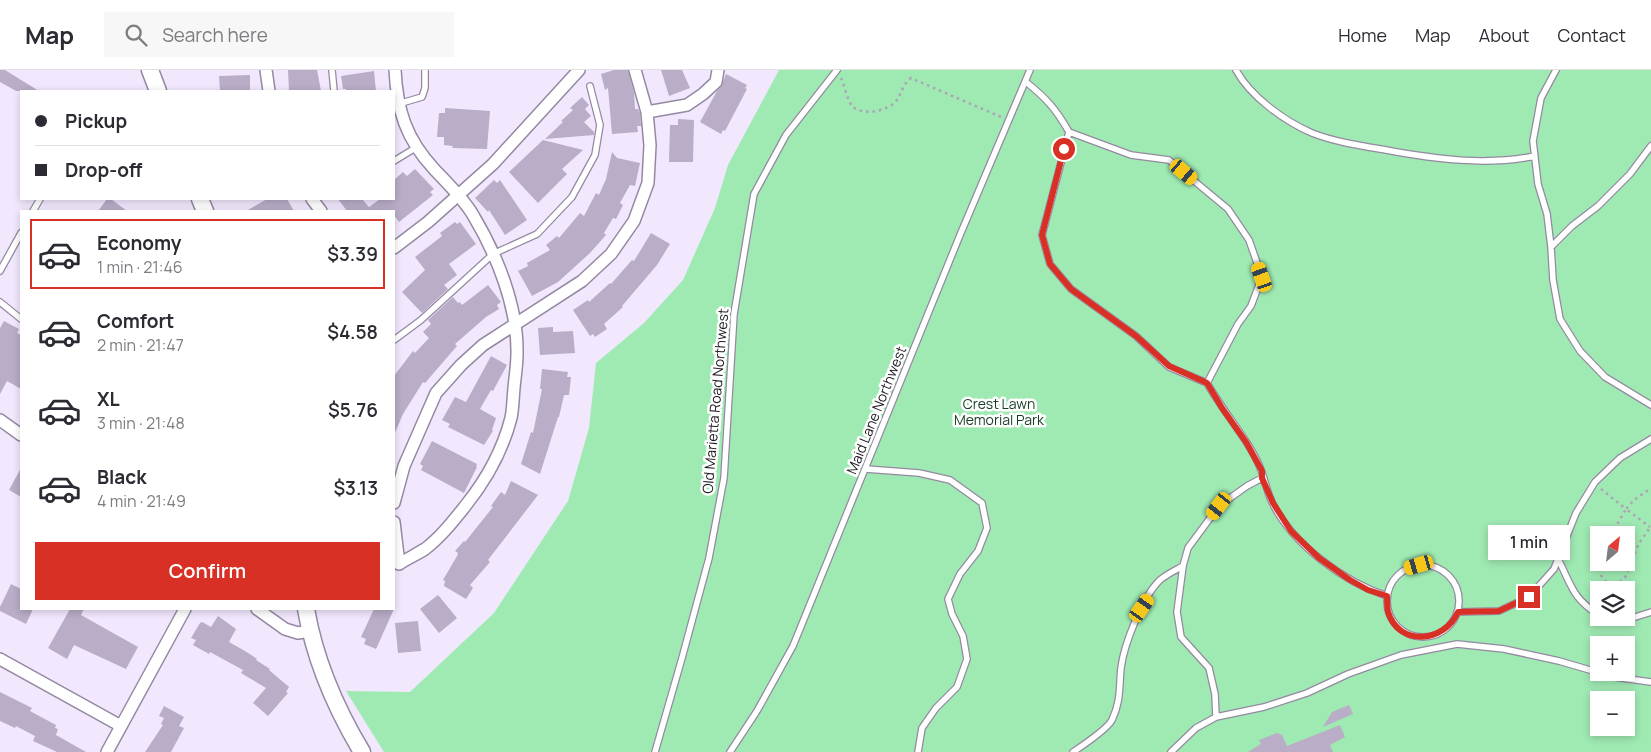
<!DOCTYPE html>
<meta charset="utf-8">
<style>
:root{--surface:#fff;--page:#f7f7f7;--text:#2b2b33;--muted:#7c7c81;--line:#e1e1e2;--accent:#d93025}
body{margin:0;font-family:Manrope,sans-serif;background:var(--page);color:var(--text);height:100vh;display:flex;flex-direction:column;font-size:19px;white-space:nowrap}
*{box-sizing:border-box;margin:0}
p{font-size:16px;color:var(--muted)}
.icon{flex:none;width:28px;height:28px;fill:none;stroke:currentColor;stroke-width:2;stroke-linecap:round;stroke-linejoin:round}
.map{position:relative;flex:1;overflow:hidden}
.sheet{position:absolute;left:20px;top:140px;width:375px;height:400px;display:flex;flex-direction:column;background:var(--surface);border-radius:0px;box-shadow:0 2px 8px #0003}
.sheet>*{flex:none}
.banner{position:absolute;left:20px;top:20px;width:375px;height:110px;border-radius:0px;box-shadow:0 2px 8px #0003;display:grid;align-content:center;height:110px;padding:0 15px;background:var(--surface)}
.needle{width:32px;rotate:28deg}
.fabs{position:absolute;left:1590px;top:456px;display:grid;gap:10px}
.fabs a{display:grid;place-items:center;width:45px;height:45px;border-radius:0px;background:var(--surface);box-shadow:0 2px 8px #0003;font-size:25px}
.end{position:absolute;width:22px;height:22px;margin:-11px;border:6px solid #d93025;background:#fff;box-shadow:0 0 0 2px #fff}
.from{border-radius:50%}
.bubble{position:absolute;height:35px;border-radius:0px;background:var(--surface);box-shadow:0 2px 8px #0003;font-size:16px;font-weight:600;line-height:35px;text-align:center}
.car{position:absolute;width:15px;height:30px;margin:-15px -8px;border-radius:6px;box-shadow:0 0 4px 1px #0007;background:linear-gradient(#f5c518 24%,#345 0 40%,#f5c518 0 76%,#345 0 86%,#f5c518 0)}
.banner b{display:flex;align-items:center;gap:18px;height:48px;font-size:19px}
.banner b+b{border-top:1px solid var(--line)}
.banner i{width:12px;height:12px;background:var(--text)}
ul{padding:9px 0 0;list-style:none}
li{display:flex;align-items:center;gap:15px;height:70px;margin:0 10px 8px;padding:0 5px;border:2px solid transparent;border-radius:0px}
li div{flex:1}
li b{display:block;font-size:19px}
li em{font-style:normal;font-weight:600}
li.on{border-color:var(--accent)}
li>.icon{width:45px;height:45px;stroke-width:1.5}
.action{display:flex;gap:10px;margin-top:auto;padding:10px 15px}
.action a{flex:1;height:58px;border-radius:0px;background:var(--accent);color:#fff;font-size:20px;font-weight:600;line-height:58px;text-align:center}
header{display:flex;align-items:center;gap:30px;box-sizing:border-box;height:70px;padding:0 25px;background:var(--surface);border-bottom:1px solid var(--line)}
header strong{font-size:24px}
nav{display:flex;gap:28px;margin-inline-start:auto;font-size:18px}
.search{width:350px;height:45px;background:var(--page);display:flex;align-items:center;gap:12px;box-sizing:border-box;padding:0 18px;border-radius:0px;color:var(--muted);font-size:19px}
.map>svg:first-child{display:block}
.green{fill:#9fe9b3;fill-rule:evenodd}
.building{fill:#b9adc7}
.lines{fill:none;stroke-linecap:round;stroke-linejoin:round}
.lane-casing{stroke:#9589a2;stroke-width:8}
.street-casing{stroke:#9589a2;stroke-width:14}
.secondary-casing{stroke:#9589a2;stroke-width:19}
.path{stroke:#aca4b5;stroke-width:2.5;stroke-dasharray:2.5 4;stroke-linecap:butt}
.lane{stroke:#fff;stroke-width:5.5}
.street{stroke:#fff;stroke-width:11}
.secondary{stroke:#fff;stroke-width:16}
.route{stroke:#d93025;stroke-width:6}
.labels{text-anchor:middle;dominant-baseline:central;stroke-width:5;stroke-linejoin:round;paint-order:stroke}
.street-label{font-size:14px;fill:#1e1922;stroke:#fff}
.park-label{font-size:14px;fill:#173e24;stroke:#fff}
</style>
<header>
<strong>Map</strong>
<div class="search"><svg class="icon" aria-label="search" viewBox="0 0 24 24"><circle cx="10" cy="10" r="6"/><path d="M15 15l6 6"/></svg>Search here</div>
<nav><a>Home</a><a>Map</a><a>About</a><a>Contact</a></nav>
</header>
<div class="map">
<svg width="1651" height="682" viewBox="0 0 1651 682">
<rect width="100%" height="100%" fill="#f2e8fe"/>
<path class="green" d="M779,0h872v682h-1267l-38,-61 64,1 84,-79 74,-112 21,-73 7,-65 48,-40 39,-43 32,-72 13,-43zM1599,465h27v27h-27zM1599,520h27v28h-27zM1599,575h27v27h-27zM1599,630h27v28h-27z"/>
<path class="building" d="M0,0h5l34,21h-23l-16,-9z
M288,0h29l4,21h-32z
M614,0h14l6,23 1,16h3l2,4 1,13h-4l1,6 -26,2 -4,-46 -3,2 -4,-16z
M661,0h21l8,18 -21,8z
M374,1l2,20h-30v-2h-3l-2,-13z
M726,4l21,11 -2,3 2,1 -22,42 -2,-1 -2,4 -21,-12 17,-31 4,-4z
M250,5v16h-30l-1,-15z
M582,27l7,8 -4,4 6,7 -7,6 10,10v3l-49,4 18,-17 -2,-1 12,-11 -3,-2z
M445,38l45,3 -3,38 -35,-1 1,-2 -9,-1v-8h-7l2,-24h6z
M678,49l16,1 -1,42h-24l1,-37h8z
M543,70l40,10 -21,19 5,5 -29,29 -29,-31z
M612,82l5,6 23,5 -5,23 -5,-1 -10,18 3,2 -7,14 -3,-1 -9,15 2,2 -16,18 -32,29 -26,14 -14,-25 10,-5 -1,-3 23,-13 -4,-5 11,-9 2,2 21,-25 4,3 12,-23 3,2 7,-16z
M415,99l19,20 -4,3 3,3 -34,27 -5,-7v-4h-47l-9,-12h24l7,8 11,-8h14v-19l9,-8 4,4z
M494,110l3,3 3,-3 27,40 -22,15 -16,-25 -1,2 -13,-14z
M107,129h4l16,12h-29z
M267,129h20l7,12h-48z
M455,152l2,2 3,-2 16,22 -27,20 8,11 -13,10 4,4 -26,24 -20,-21 23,-22 -10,-13 27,-21 -2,-3z
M651,163l19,11 -13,21 -35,41 1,1 -19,17 3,5 -12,8 -2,-3 -3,2 -17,-26 15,-10 1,2 21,-19 1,1 21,-24 2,1z
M488,215l13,17 -4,3 2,4 -13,8 -31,27 2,2 -32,37 -2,-1 -20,32 -9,21v-59l19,-25 2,2 14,-15 -6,-6 8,-8 -3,-4 25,-23 5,6 2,-1 2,3z
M4,251l15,8 -2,4 4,2v54l-14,-8 -7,13v-66z
M553,257v5l20,-1 2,22 -35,2 -2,-27z
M491,286l16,9 -14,26 -2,-1 -11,19 16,9 -4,12 1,1 -9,14 -36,-18 2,-3 -8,-4 13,-23 11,5z
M542,299l26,3 -1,5h4l-2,18h-5l-5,22h-1l-18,57 -19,-10 10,-32 2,1 9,-44h-2z
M432,371l45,23 -1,2 1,1 -13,26 -43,-23 2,-4 -3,-2z
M21,398v29l-12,-7z
M511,411l27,14 -50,65 2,2 -20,23 3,3 -7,11 -22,-13 1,-5 -2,-1 14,-24 1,-3 -3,-2 9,-10 1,1 28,-35 -2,-1 10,-14 4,3z
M11,514l10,5v20h12l-7,15 -26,-13v-4z
M438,525l19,23 -18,15 -19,-24z
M70,539h14l-3,6 57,32 -12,22 -52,-24 -7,14 -19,-11z
M374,539h20l-18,40 -12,-5 2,-5 -5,-2z
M218,546l18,13 -7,13 16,9 12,8 -1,1 14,9 -1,1 20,17 -3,5 2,1 -20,23 -15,-13 13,-15 -25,-15 2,-3 -33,-18 -1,2 -16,-9 3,-5 -5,-2 9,-15 2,-1 9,5z
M418,551l3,30 -23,2 -3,-30z
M0,622l32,16 -2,3 26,14 -1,3 3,1 -2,6 30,17h-29l-24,-11 2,-5 -19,-10 -1,2 -15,-7z
M1349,635l4,9 -30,13 9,-15z
M164,636l20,11 -5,9 5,2 -13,24h-26l18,-27 -2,-1 3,-6 -5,-2z
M1340,655l5,12 -15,8 3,7h-85l13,-8 -2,-4 18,-7 5,2 5,11z"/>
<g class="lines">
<g class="lane-casing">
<path id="lane" d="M332,0l2,21
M1236,0c14,26 48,51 76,63 23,9 50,13 74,17 49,9 100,16 149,6
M1026,12c20,16 30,27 43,50
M398,34l24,-7 3,-9v-18
M1651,76l-21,28 -32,32 -26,20 -21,21 2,33 7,39 20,32 25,26 46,28
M394,91l23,-14
M33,141l7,-12
M1551,177l-4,-33 -9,-30 -5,-43 8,-43 15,-28
M0,201l21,-38
M0,232l21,17
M394,270l27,-20 72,-66 44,-20 35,-37 23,-42 5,-30 -10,-39
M1207,313l-38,-16 -33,-31 -65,-47 -21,-25 -8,-29 27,-103 62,23 38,5 59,49 21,31 13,37 -11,29 -13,18 -31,59c12,21 27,40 40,60 5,8 11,18 14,27 4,10 6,22 11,32 20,42 72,80 115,94
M866,399l53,4 31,7 32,23 5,25 -9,23 -18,23 -12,25 4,15 11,22 4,23 -10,28 -21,21 -14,20 -4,24
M1558,489c14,27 14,39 41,56
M1387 531a36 36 0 1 1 72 0a36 36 0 1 1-72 0Z
M1457,542l42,-1 30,-14 25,-28 22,-56 19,-31 25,-24 31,-19
M1605,548l24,1 22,-7
M1216,647l-1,-23 -6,-26 -28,-31 -4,-25 6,-46 5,-18 31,-42 28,-20 15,-8
M655,682l27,-94 27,-100 15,-80 10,-164 20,-120 32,-59 51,-65
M730,682l27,-41 36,-65 167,-411 70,-165
M1073,682c9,-6 34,-23 39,-32 9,-19 7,-32 9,-52 3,-24 22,-72 39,-88 7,-6 16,-10 23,-14
M1171,682l25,-24 20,-11 48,-10 43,-14 41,-19 53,-19 56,-11 47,5 55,12 55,16 37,5"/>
</g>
<g class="street-casing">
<path id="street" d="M266,0l3,21
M647,42l40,-7 16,-11 13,-12 2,-12
M312,129l9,12
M394,178l34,-26 65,-58 86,-94
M0,350l21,15
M394,433l10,-37 32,-73 25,-28 22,-20 99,-64 29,-27 23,-33 14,-38 2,-38 -3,-33 -12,-42
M394,452l5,42c8,-5 18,-10 26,-15 16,-12 29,-29 41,-44 20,-25 37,-56 45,-87 2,-9 2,-20 3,-30 1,-11 3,-23 3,-34 1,-47 -20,-99 -44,-139 -10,-17 -25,-31 -39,-46 -28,-30 -37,-59 -39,-99
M257,539l28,20 13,4 12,-2
M0,589l121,67
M107,682l78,-143"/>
</g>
<g class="secondary-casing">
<path id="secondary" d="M150,0l8,21
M200,129l5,12
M306,539c9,52 29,98 56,143"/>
</g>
<path class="path" d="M841,8c4,8 6,23 12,29 11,9 35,4 43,-6 6,-8 6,-16 15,-23l90,39
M1601,419l25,20 8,-9 17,-12
M1611,465l15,-26 24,18
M1601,492c-2,10 -1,15 7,21
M1606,520l2,-7 7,1 6,-3 5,-5 12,-31 13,-19"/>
<use href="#lane" class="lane"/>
<use href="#street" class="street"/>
<use href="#secondary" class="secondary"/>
</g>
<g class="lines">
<path class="route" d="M1064,79l-22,86 8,29 21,25 65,47 33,30 38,17 15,25 24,34 16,29v7l11,25 18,28 28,27 31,22 18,10 19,6c0,5 0,11 1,16 11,35 56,31 70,0l41,-1 30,-14"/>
</g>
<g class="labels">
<g class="street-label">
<text transform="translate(715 331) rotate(-85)">Old Marietta Road Northwest</text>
<text transform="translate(876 340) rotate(-68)">Maid Lane Northwest</text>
</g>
<g class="park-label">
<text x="999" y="333">Crest Lawn<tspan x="999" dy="16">Memorial Park</tspan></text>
</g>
</g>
</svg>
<div class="fabs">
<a><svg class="needle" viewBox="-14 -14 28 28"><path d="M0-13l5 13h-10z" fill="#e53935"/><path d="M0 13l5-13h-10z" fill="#7c7c81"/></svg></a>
<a><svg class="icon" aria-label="layers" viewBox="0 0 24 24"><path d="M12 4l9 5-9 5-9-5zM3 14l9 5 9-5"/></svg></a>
<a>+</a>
<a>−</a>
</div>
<i class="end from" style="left:1064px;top:79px"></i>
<i class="end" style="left:1529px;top:527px"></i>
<div class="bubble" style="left:1488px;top:455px;width:82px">1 min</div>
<i class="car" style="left:1184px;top:102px;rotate:130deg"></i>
<i class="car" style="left:1262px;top:207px;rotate:341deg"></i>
<i class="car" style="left:1219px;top:436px;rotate:217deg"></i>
<i class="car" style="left:1419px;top:495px;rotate:254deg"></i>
<i class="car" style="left:1142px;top:538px;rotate:35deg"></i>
<div class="banner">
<b><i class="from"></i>Pickup</b>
<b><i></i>Drop-off</b>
</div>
<section class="sheet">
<ul>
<li class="on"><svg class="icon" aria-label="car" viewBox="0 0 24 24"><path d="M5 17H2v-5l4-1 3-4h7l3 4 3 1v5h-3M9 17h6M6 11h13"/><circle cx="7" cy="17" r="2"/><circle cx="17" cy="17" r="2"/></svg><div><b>Economy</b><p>1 min · 21:46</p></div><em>$3.39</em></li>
<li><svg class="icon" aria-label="car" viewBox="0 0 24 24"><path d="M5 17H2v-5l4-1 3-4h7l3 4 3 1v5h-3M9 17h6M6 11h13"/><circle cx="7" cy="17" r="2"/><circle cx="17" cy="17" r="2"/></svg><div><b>Comfort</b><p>2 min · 21:47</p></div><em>$4.58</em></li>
<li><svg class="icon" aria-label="car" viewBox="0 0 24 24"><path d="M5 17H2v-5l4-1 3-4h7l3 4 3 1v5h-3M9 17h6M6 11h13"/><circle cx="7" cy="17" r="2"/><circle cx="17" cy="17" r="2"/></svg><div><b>XL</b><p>3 min · 21:48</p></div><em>$5.76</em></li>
<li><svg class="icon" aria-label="car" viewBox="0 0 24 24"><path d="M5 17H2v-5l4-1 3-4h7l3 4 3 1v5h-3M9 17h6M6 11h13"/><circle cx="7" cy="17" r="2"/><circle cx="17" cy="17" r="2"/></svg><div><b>Black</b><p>4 min · 21:49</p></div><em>$3.13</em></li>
</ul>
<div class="action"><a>Confirm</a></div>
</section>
</div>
